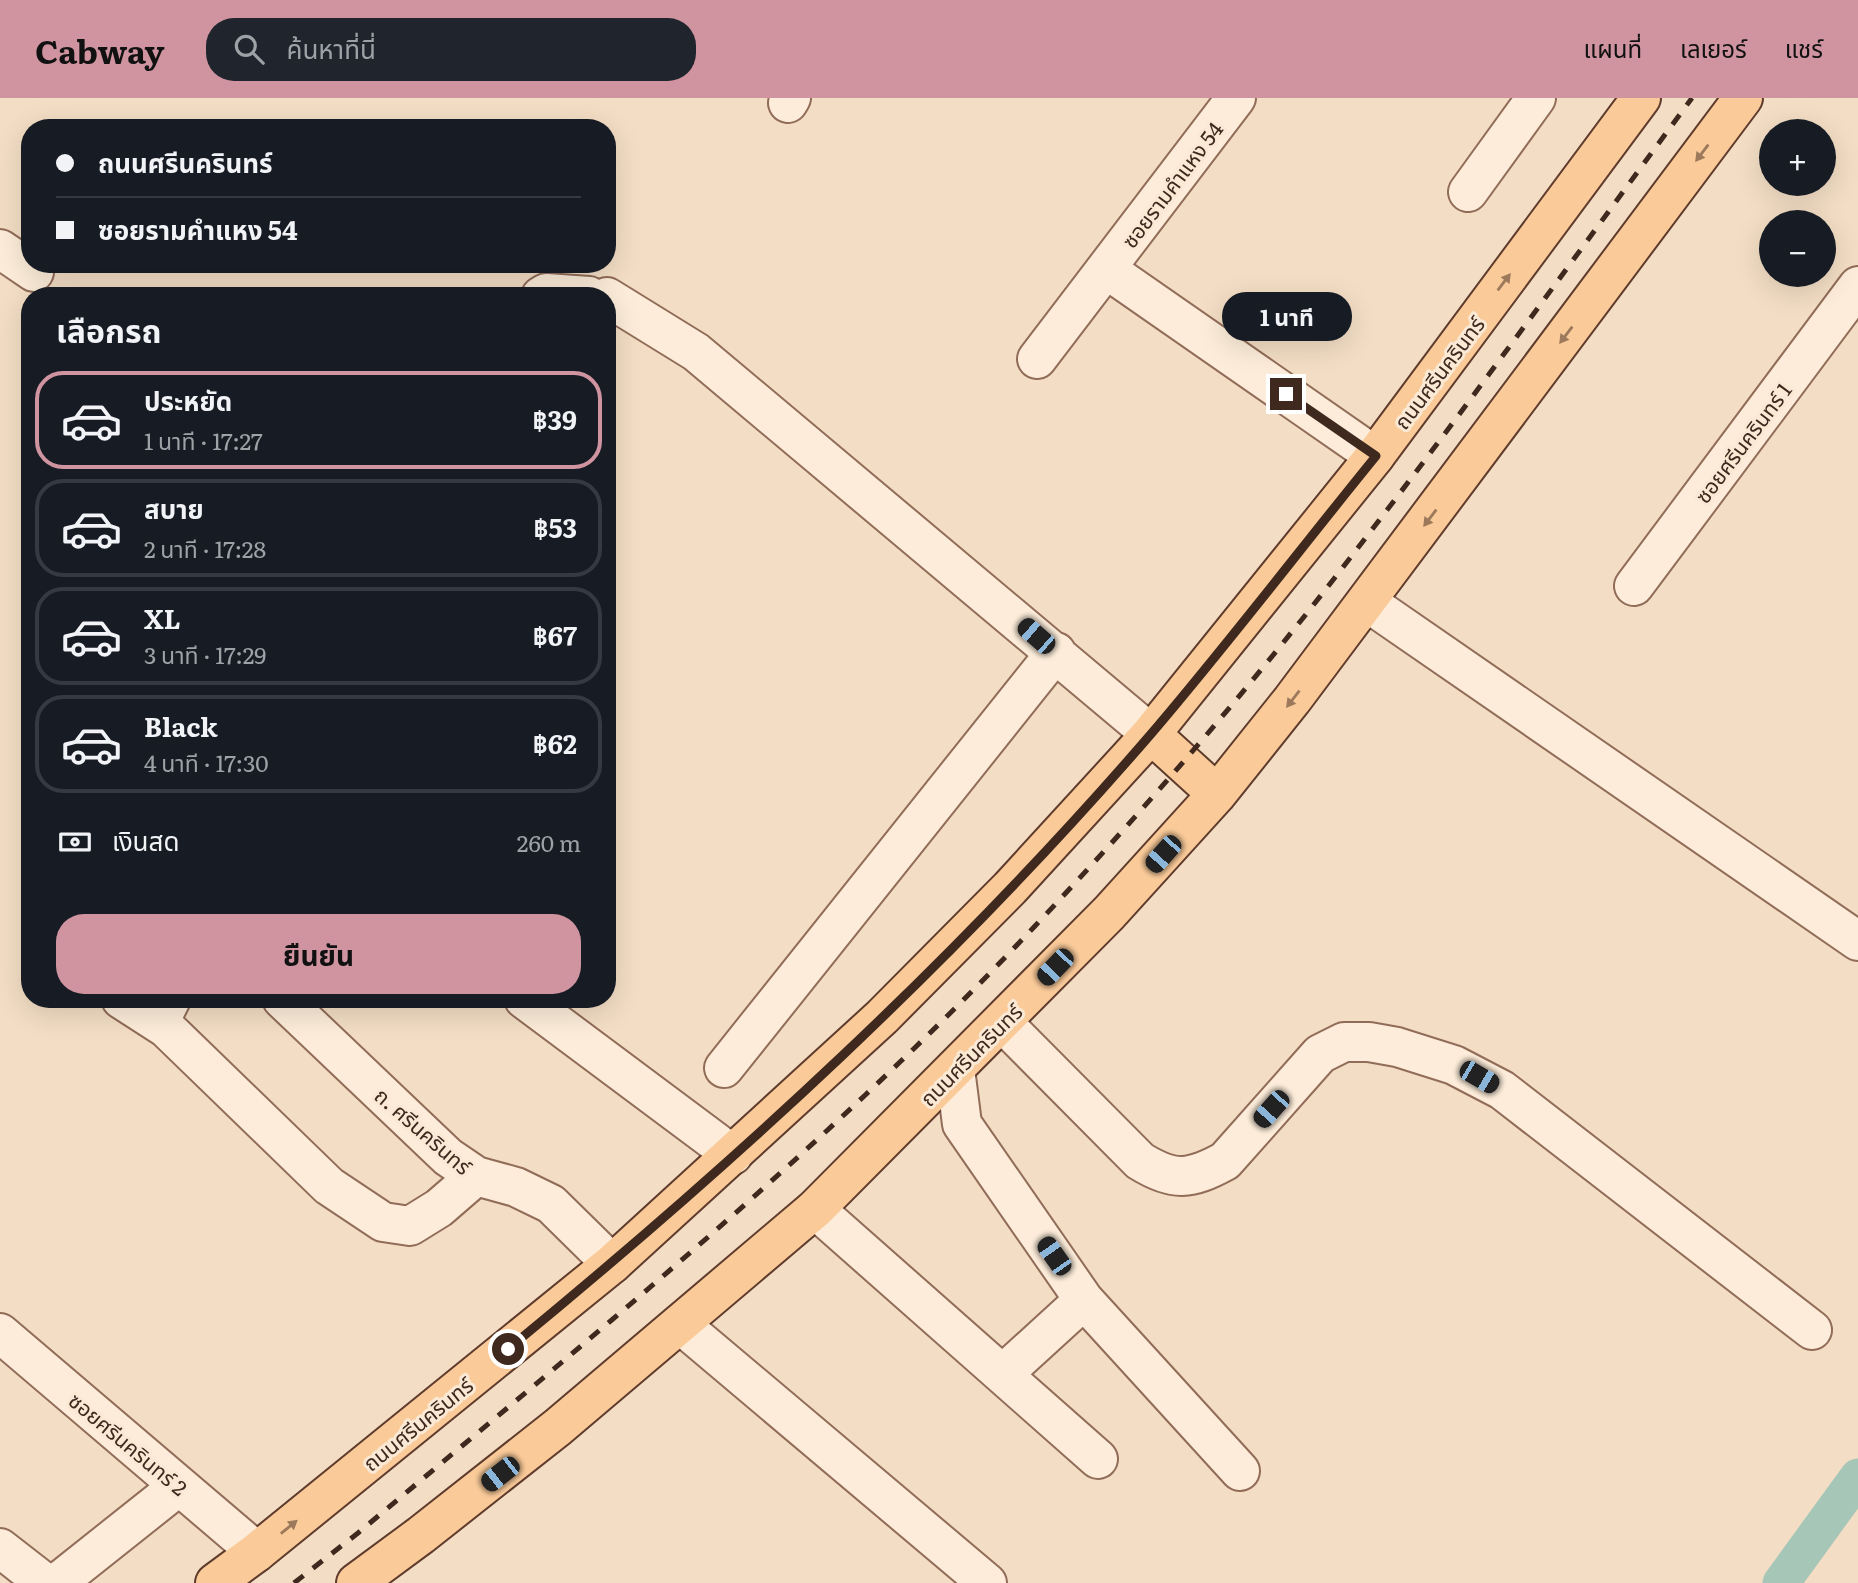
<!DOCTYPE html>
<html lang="th">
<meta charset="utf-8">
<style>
:root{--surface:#171b24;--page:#20242c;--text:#f1f3f6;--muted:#9ea1a6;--line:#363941;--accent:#d094a1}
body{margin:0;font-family:Literata,"Noto Sans Thai",serif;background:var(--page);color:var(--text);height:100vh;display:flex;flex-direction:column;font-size:26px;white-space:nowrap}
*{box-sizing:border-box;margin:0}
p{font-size:23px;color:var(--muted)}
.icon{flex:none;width:38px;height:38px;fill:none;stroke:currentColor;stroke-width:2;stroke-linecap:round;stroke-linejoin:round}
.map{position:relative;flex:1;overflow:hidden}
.sheet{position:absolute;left:21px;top:189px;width:595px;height:721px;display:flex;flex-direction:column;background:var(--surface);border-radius:28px;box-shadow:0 7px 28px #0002}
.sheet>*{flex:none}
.top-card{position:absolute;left:21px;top:21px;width:595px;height:154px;border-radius:28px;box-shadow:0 7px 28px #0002;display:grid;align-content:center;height:154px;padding:0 35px;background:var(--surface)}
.tools{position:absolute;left:1759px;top:21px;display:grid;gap:14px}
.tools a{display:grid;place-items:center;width:77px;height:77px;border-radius:50%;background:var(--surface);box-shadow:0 7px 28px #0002;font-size:35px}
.end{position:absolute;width:32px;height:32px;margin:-16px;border:9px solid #3f281d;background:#fff;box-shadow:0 0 0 4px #fff}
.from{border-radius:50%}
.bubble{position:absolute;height:49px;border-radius:24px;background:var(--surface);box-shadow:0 7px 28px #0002;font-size:23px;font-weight:700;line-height:49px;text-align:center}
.car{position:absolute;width:21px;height:42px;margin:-21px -10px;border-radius:9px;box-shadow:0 0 5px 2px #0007;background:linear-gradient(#222 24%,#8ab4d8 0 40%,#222 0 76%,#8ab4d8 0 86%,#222 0)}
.top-card b{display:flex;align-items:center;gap:24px;height:66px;font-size:26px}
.top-card b+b{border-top:2px solid var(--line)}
.top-card i{width:18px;height:18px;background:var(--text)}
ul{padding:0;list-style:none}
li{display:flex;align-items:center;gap:21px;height:98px;margin:0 14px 10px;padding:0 21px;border:4px solid var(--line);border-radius:28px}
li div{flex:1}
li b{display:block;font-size:26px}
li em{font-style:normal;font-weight:700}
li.active{border-color:var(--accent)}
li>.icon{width:63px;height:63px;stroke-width:1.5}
h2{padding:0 35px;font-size:32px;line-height:84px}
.pay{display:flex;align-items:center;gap:18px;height:77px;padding:0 35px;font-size:26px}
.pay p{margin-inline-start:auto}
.button{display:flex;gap:14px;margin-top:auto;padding:14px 35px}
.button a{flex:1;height:80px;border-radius:28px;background:var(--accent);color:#111;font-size:28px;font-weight:700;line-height:80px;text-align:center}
header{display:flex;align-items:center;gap:42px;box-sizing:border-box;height:98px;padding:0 35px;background:var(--accent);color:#111}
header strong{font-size:33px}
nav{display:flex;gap:38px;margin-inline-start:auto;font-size:24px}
.search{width:490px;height:63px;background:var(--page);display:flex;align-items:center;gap:18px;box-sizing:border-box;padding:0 24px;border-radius:28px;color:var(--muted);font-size:26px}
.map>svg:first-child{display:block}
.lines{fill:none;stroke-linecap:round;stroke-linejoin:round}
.canal{stroke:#a6c6b7;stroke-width:37}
.minor-casing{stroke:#916c58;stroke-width:42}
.major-casing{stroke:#5e3b2c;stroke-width:42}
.minor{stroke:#fcecd9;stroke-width:38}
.major{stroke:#faca99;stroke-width:38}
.rail{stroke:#3f281d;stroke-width:5;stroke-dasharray:12 12;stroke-linecap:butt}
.oneway{fill:#9c795b}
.route{stroke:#3f281d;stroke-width:9}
.labels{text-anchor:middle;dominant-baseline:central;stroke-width:6;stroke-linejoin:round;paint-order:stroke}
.street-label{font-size:21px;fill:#3f281d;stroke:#fae9d5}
</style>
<header>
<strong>Cabway</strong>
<div class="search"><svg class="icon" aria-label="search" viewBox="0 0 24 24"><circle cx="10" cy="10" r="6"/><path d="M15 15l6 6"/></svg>ค้นหาที่นี่</div>
<nav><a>แผนที่</a><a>เลเยอร์</a><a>แชร์</a></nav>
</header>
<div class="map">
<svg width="1858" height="1485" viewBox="0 0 1858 1485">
<rect width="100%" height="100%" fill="#f3ddc4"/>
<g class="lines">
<path class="canal" d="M1781,1485l77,-106"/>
<g class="minor-casing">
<path id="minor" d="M788,5l3,-5
M1468,94l68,-94
M0,151l34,23
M1106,171l269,187
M541,198l5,-3 43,3
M607,199l89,55 455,382
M1037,261l199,-261
M1634,488l224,-300
M1367,504l491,339
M121,901l45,29
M171,901l-8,16 3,13 163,158 54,36 27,4 29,-18 37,-32
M282,901l166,158 28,19 40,11 35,17 61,60
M524,901l209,156
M1002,924l138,139c34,21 50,19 85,0l95,-107 24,-12h25l28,5 57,18 48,25 310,240
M724,970l332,-416
M955,971l7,55 122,176 156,171
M815,1111l283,250
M680,1226l307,259
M0,1235l257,219
M1003,1276l81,-74
M0,1450l45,35
M57,1485l122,-97"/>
</g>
<g class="major-casing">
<path id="major" d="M1151,636l66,60
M215,1485l42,-31 355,-288 270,-247 128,-129 141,-154 224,-278 266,-358
M356,1485l65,-48 137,-108 257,-218 294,-296 108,-119 75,-94 451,-602"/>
</g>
<use href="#minor" class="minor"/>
<use href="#major" class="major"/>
<path class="rail" d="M294,1485l64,-50c232,-195 469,-386 677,-607 95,-101 186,-205 272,-313 133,-168 258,-343 385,-515"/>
</g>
<defs><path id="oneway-solid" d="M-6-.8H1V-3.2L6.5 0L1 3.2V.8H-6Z" transform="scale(1.75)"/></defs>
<g class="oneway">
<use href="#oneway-solid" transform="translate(1702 55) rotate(127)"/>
<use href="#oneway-solid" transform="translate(1504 184) rotate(-53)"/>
<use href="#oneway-solid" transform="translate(1566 237) rotate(127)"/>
<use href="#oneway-solid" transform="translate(1430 420) rotate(127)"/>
<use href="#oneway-solid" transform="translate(1293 601) rotate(128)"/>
<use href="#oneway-solid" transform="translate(289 1429) rotate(-39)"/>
</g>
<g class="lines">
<path class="route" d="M508,1251c229,-188 449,-390 643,-615 77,-90 150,-186 225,-278l-90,-62"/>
</g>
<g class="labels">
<g class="street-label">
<text transform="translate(1171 86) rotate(-53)">ซอยรามคำแหง 54</text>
<text transform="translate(1438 274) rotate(-53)">ถนนศรีนครินทร์</text>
<text transform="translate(1742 344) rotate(-53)">ซอยศรีนครินทร์ 1</text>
<text transform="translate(970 956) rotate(-45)">ถนนศรีนครินทร์</text>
<text transform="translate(424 1032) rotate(41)">ถ. ศรีนครินทร์</text>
<text transform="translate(417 1325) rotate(-39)">ถนนศรีนครินทร์</text>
<text transform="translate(129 1345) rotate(40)">ซอยศรีนครินทร์ 2</text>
</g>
</g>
</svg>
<div class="tools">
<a>+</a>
<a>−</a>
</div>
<i class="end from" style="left:508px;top:1251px"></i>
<i class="end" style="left:1286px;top:296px"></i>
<div class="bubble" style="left:1222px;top:194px;width:130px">1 นาที</div>
<i class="car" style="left:1036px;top:538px;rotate:311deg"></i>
<i class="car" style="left:1163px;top:756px;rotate:222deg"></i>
<i class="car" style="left:1055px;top:869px;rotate:224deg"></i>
<i class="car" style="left:1479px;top:979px;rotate:120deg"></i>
<i class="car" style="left:1271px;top:1011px;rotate:222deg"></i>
<i class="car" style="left:1054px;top:1158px;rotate:325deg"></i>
<i class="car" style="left:500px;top:1376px;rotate:232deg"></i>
<div class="top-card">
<b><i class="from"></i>ถนนศรีนครินทร์</b>
<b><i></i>ซอยรามคำแหง 54</b>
</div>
<section class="sheet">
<h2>เลือกรถ</h2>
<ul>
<li class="active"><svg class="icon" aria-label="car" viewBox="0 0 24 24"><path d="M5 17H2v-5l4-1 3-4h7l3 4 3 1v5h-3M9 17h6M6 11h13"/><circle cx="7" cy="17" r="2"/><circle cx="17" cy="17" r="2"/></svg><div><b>ประหยัด</b><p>1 นาที · 17:27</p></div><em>฿39</em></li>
<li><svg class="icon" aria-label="car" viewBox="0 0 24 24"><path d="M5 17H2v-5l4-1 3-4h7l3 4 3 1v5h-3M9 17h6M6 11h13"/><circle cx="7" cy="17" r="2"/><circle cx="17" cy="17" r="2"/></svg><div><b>สบาย</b><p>2 นาที · 17:28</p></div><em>฿53</em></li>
<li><svg class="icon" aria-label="car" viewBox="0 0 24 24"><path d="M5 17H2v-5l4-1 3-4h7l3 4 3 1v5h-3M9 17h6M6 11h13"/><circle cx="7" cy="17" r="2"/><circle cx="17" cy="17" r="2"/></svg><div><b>XL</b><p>3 นาที · 17:29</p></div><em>฿67</em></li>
<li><svg class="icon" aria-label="car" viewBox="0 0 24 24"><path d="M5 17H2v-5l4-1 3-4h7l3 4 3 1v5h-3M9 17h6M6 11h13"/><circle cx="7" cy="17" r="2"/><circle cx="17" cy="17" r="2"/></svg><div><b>Black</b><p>4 นาที · 17:30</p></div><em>฿62</em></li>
</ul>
<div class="pay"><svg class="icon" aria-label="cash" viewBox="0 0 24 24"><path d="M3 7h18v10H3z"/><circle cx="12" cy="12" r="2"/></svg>เงินสด<p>260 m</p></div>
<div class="button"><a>ยืนยัน</a></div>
</section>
</div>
